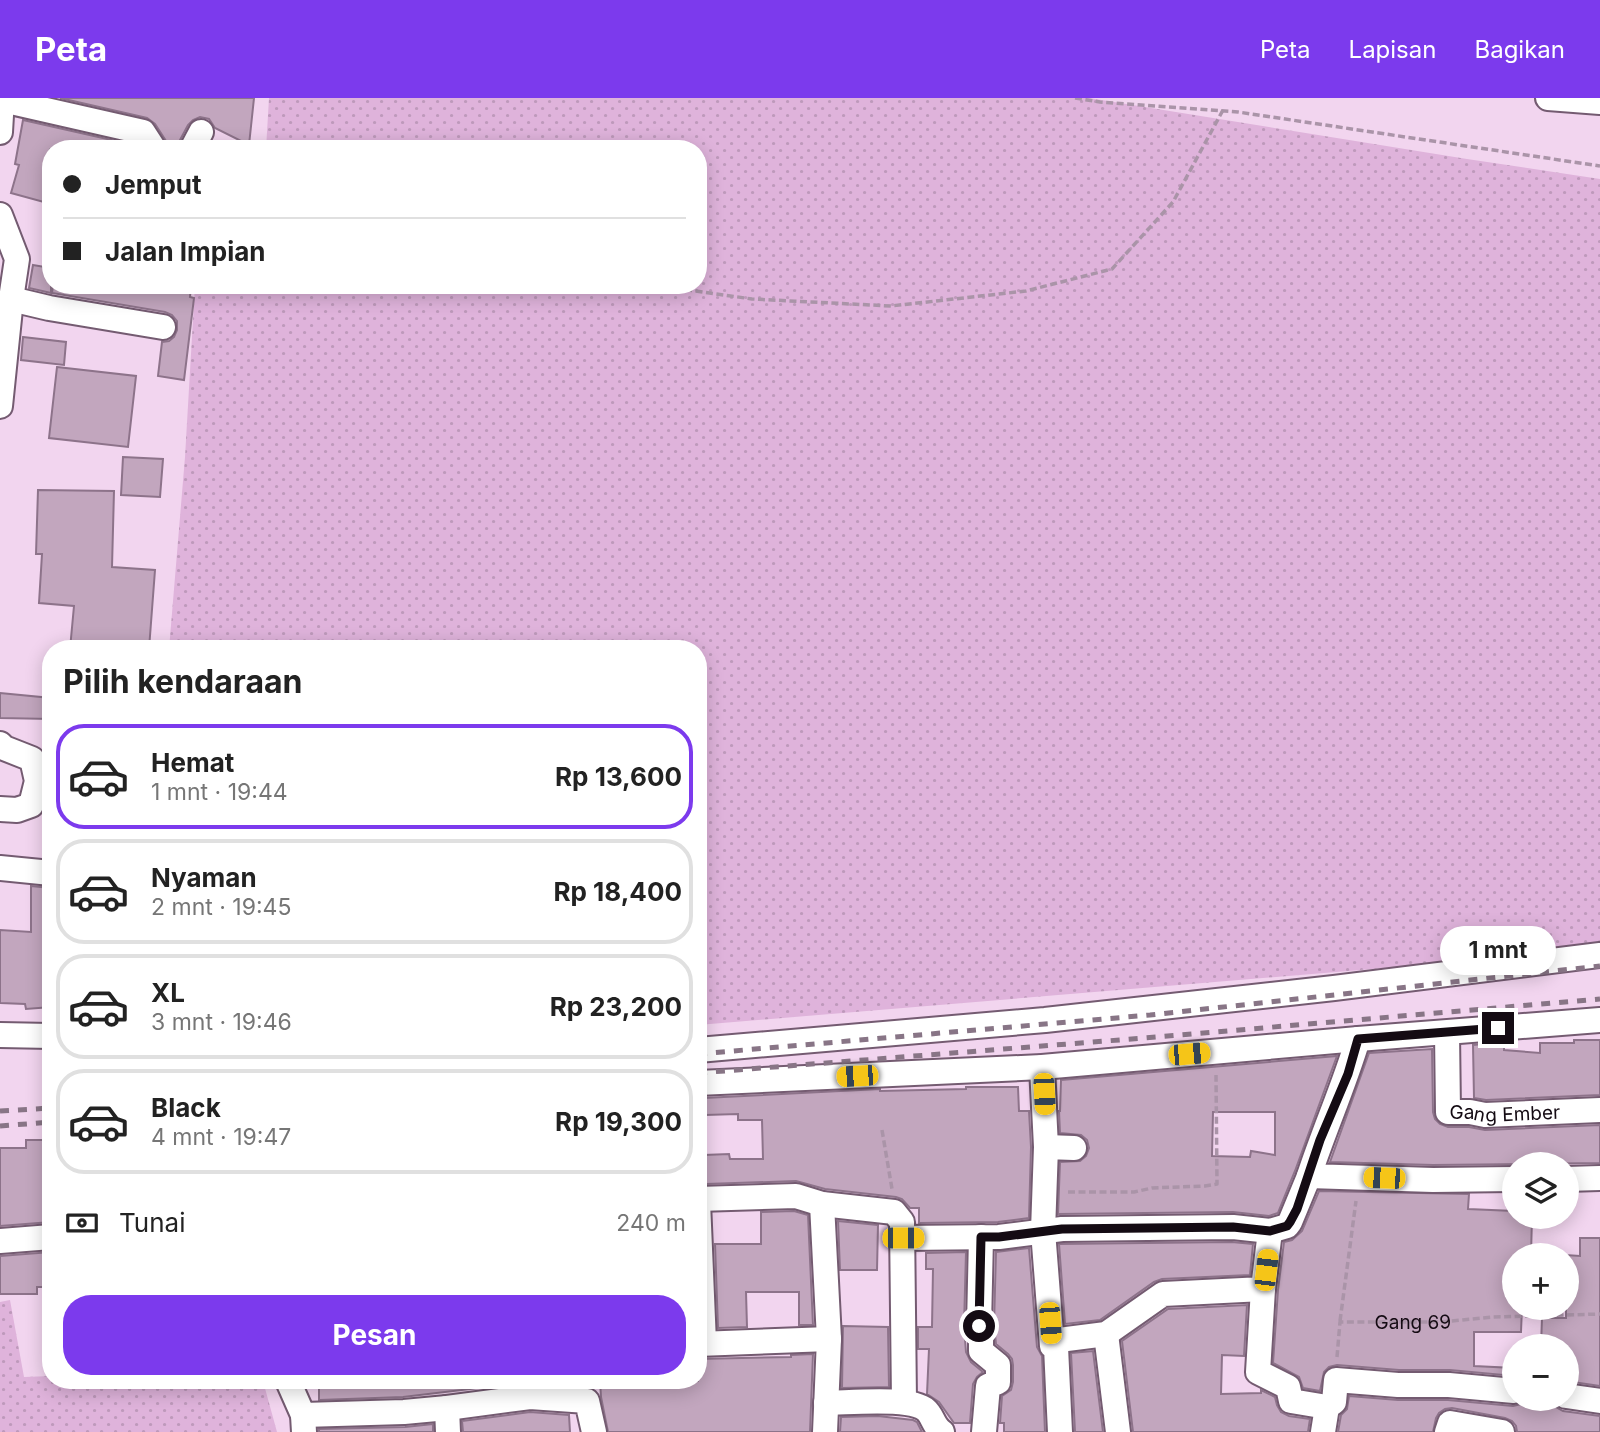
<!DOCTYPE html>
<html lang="id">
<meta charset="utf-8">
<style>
:root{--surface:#fff;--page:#f2f2f2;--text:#222;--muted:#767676;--line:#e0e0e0;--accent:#7c3aed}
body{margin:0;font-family:Inter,sans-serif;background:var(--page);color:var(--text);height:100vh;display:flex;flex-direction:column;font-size:26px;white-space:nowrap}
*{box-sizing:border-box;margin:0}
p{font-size:23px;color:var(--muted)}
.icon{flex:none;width:38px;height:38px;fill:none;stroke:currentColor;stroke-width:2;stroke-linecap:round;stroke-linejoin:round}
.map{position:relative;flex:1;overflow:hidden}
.details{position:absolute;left:42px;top:542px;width:665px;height:749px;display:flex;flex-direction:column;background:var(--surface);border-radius:28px;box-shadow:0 4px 18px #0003}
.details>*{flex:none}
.top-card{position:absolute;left:42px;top:42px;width:665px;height:154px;border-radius:28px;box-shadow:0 4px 18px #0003;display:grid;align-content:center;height:154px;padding:0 21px;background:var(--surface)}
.buttons{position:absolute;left:1502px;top:1054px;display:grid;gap:14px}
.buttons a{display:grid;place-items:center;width:77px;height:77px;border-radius:50%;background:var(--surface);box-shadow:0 4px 18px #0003;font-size:35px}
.end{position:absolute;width:32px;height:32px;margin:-16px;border:9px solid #140b13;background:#fff;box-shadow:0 0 0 4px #fff}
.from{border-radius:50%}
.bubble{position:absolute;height:49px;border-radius:24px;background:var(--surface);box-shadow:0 4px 18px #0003;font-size:23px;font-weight:700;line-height:49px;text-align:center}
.car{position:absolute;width:21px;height:42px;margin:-21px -10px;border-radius:9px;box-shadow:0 0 5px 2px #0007;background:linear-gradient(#f5c518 24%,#345 0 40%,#f5c518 0 76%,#345 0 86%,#f5c518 0)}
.top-card b{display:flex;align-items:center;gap:24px;height:66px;font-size:26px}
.top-card b+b{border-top:2px solid var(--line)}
.top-card i{width:18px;height:18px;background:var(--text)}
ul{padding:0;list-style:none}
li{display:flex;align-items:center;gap:21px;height:105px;margin:0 14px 10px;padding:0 7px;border:4px solid var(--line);border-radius:28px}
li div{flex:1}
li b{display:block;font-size:26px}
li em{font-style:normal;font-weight:700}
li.current{border-color:var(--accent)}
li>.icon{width:63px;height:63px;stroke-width:1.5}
h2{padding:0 21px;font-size:32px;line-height:84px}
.pay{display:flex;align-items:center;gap:18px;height:77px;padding:0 21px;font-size:26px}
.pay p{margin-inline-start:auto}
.cta{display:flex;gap:14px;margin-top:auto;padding:14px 21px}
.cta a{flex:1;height:80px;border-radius:28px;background:var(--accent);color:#fff;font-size:28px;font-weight:700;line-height:80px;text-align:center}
header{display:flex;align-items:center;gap:42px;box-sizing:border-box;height:98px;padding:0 35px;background:var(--accent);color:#fff}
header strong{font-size:33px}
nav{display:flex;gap:38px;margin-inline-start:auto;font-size:24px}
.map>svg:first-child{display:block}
.grass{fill:url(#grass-dots)}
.building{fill:#c2a6be;stroke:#8d738a;stroke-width:2;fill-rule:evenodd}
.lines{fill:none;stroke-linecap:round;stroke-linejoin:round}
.minor-casing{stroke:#745b71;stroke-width:28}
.path{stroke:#aa94a8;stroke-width:3.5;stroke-dasharray:7 3.5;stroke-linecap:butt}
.minor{stroke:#fff;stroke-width:24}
.rail{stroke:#887586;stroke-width:5;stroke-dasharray:9 9;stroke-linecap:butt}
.route{stroke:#140b13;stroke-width:9}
.labels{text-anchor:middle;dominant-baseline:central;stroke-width:5;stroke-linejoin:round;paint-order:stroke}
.street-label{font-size:19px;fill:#140b13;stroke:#fff}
</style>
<header>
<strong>Peta</strong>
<nav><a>Peta</a><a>Lapisan</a><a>Bagikan</a></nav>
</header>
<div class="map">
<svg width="1600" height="1334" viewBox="0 0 1600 1334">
<defs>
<pattern id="grass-dots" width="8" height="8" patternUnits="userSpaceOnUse" patternTransform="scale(1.75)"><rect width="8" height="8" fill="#dfb3db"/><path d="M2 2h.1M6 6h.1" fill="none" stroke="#be99bb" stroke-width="1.8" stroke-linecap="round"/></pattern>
</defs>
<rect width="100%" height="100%" fill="#f2d5ef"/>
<path class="grass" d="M269,0h820l378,61 133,20v771l-902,75v-376h-529l16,-192 10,-172h503v-136h-432z
M10,1202l14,77 27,-1v5h212l14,51h-277v-130z"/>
<path class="building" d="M60,0h194l-5,47 -34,-17 -6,-9 -9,-2 -7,3 -5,5 -9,17 -2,7h-8l-3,-8 -11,-17 -8,-6z
M23,22l111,25 2,4h-86l-4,34 5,1v20l-40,-11 8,-28 -4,-1z
M33,167l18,3v25l-22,-5z
M53,187h138l-1,12 4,1 -10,82 -26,-4 4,-34 7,-1 5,-4 3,-7v-9l-5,-6 -7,-3 -113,-19z
M23,239l43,5 -2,23 -43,-5z
M57,269l79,9 -8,71 -79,-9z
M123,359l40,2 -3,38 -39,-2z
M38,392l76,1 -2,76 43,3 -6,79h-79l4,-43 -35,-3 3,-49h-6z
M0,595l51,5v21l-51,-1z
M31,788l20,2v119l-25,2 -1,-5 -25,-1v-73l31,2z
M1574,942h26v55l-114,5 -12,-2 -1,-53 31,-3v8l36,3v-10h34z
M1432,951l1,63 2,7 5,5 8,3h21l16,3 115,-5v38l-167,2 -103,-3 39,-109z
M1337,958l-42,115 -17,42 -9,3 -36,-4 -175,2 2,-52 20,-1 6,-5 3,-8 -2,-8 -6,-5 -21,-2 -1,-22h1l1,-31zM1213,1014h62v43l-24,-4 -1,6 -38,-1z
M966,989h52l1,24h10l2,36 -2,71 -31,4 -79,1v-15h-9l-8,-9 -6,-2 -71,-8 -29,-8 -90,3 -2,-29 25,-1 1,5h33l-1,-39h-24v-6l-33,1 -1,-17 176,-9v2l86,-2z
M26,1042h25v82l-51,4v-78h26z
M1319,1093l150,3 -1,15 46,2v6h18l-1,38h-17v52h8l-1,25h-47v34l40,2v8l-64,-6h-51l-62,-5 -8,2 -5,5 -4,19 -17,-3 -4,-11 -26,-14 5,-73 6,-48 8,-2 10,-9z
M794,1113l14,4 5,110h-14v-33h-53l1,35 -29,1 -3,-84h46v-32z
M838,1123l40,4 -1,45h-37z
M1580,1140h20v148l-34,-5v-35h-25l1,-28h24v-63l14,1z
M1232,1144l21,2 -3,31 -88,4 -8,3 -54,38 -35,4 -6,-80z
M1029,1150l8,99 5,9 3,76h-41v-9h-4l2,-27 9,-6 2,-8v-17l-1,-6 -4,-5 -12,-10 -2,-19 2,-73z
M51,1154v35h-14v7h-37v-38z
M966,1154l-2,74 2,26 5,10 12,10 -6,5 -4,7 -3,39h-16l-15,-21 -12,-8 2,-45h-11v-22h14l1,-58h-7v-16z
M1247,1207l-3,51 -22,-1 -1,39 40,-1v-3l14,7 2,8 4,7 8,4 21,3 -2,13h-175l-11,-91 46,-32z
M843,1228l45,1 1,60 -47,1z
M1093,1253l10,81h-28l-4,-79z
M813,1256l-3,78h-202l-7,-35 -1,-16h98v-22l93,-2v-2z
M319,1283h250v4l-41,-3 -125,15 -84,3z
M1349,1298l49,4h50l65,6 8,-2 6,-6h25l4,9 7,4 37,5v16h-83l-1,-6 -4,-5 -7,-3 -53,-10 -7,1 -6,4 -3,5 -3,14h-95l3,-17 6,-6z
M530,1314l39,3 1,17h-107l-1,-11z
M878,1318l35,4 4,2 5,10h-82l1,-15z
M433,1326v8h-114v-3l86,-2z"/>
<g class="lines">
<g class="minor-casing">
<g id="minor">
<path d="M1548,0l52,4"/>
<path d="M2,2l141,32 11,17"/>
<path d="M0,34l2,-34"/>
<path d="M192,51l9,-17"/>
<path d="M0,117l17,44 -6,40 -11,107"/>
<path d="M11,201l38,9 114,19"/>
<path d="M0,646l4,4 28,11 5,22 -6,24 -14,5 -17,-1"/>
<path d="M0,770l51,5"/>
<path id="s2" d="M1447,935l1,79h22l15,3 115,-5"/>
<path d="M0,937l51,1"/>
<path d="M1358,941c-14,47 -34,91 -49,137l124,4 81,-1"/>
<path d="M698,952l347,-30 289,-32 266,-33"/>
<path d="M1042,969l4,80"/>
<path d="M698,985l344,-16 316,-28 242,-19"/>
<path d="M1566,1081l34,-1"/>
<path d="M698,1101l98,-3 26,8 72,8 8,10 2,179"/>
<path d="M698,1104l6,141"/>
<path d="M822,1106l7,135 -4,93"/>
<path d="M981,1139l-2,89 2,9v16l17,14v17l-10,4 -4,46"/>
<path d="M903,1140l96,-1 63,-8 171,-2 37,4 17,-5 3,-4 19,-46"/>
<path d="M0,1143l51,-4"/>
<path d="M1263,1191l-5,83 30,15 3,14 36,6"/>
<path d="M1106,1236l12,98"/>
<path d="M698,1246l131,-5"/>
<path d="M1056,1249l3,-7 47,-6 57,-40 100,-5 7,-58"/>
<path d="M288,1283l15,34 1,17"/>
<path d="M1566,1298l34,5"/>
<path d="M826,1305c22,0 84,-7 100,7 7,6 7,16 16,22"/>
<path d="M447,1310l1,24"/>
<path d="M303,1317l101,-3 43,-4 83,-11 57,4 7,31"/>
<path d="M1060,1334l-4,-85 -4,-1 -9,-115 3,-84 28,1"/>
<path d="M1323,1334l4,-25 7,-5 2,-22 62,5h51l65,6"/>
<path d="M1447,1334l3,-9 52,9"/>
</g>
</g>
<g class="path">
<path d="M1075,0l25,4 138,10 362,54"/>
<path d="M654,187l98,14 139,7 135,-15 86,-22 61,-67 50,-92"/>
<path d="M882,1032l10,59"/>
<path d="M1068,1094h66l18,-4 53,-2 12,-2 -1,-109"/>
<path d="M1340,1223l16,-120"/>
<path id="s1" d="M1337,1259l3,-35h100l53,-5 107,-3"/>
</g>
<use href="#minor" class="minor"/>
<path class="rail" d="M698,956l452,-39 450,-49
M698,975l459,-36 443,-38
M0,1013l51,-3
M0,1028l51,-4"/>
</g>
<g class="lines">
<path class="route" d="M979,1228l2,-89h18l63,-8 171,-2 37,4 17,-5 3,-4 7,-13 23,-69 28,-66 10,-35 140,-11"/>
</g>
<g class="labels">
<g class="street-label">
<text stroke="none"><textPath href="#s2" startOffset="136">Gang Ember</textPath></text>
<text stroke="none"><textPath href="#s1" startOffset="108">Gang 69</textPath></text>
</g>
</g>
</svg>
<div class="buttons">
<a><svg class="icon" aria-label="layers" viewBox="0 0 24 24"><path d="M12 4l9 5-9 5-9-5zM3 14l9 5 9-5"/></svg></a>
<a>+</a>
<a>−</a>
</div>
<i class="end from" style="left:979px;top:1228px"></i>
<i class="end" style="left:1498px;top:930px"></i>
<div class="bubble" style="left:1440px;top:828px;width:116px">1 mnt</div>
<i class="car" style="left:1189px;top:956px;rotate:85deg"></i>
<i class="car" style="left:857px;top:978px;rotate:267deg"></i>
<i class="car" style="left:1044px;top:996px;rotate:177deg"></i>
<i class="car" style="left:1384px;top:1080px;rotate:272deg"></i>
<i class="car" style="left:903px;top:1140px;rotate:90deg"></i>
<i class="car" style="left:1266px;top:1172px;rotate:7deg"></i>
<i class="car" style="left:1050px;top:1225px;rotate:176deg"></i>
<div class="top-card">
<b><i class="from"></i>Jemput</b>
<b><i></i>Jalan Impian</b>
</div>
<section class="details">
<h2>Pilih kendaraan</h2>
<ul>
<li class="current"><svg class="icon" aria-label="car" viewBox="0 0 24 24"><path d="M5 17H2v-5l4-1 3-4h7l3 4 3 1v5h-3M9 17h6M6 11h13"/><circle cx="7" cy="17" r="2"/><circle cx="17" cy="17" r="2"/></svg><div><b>Hemat</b><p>1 mnt · 19:44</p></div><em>Rp 13,600</em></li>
<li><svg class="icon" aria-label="car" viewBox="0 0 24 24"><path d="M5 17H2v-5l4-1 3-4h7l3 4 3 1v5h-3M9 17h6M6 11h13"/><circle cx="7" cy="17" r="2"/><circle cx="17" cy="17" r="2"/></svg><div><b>Nyaman</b><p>2 mnt · 19:45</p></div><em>Rp 18,400</em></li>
<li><svg class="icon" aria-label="car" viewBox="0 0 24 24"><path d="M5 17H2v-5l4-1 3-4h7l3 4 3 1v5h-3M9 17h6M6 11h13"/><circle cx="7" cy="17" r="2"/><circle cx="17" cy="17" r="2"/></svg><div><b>XL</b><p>3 mnt · 19:46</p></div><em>Rp 23,200</em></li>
<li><svg class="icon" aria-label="car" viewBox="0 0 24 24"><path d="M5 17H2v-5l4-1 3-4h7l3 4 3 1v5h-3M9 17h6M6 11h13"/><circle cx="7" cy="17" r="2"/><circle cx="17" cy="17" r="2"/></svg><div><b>Black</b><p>4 mnt · 19:47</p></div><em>Rp 19,300</em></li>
</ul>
<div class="pay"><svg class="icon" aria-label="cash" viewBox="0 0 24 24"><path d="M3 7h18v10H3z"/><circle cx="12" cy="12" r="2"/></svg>Tunai<p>240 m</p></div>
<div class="cta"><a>Pesan</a></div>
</section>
</div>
